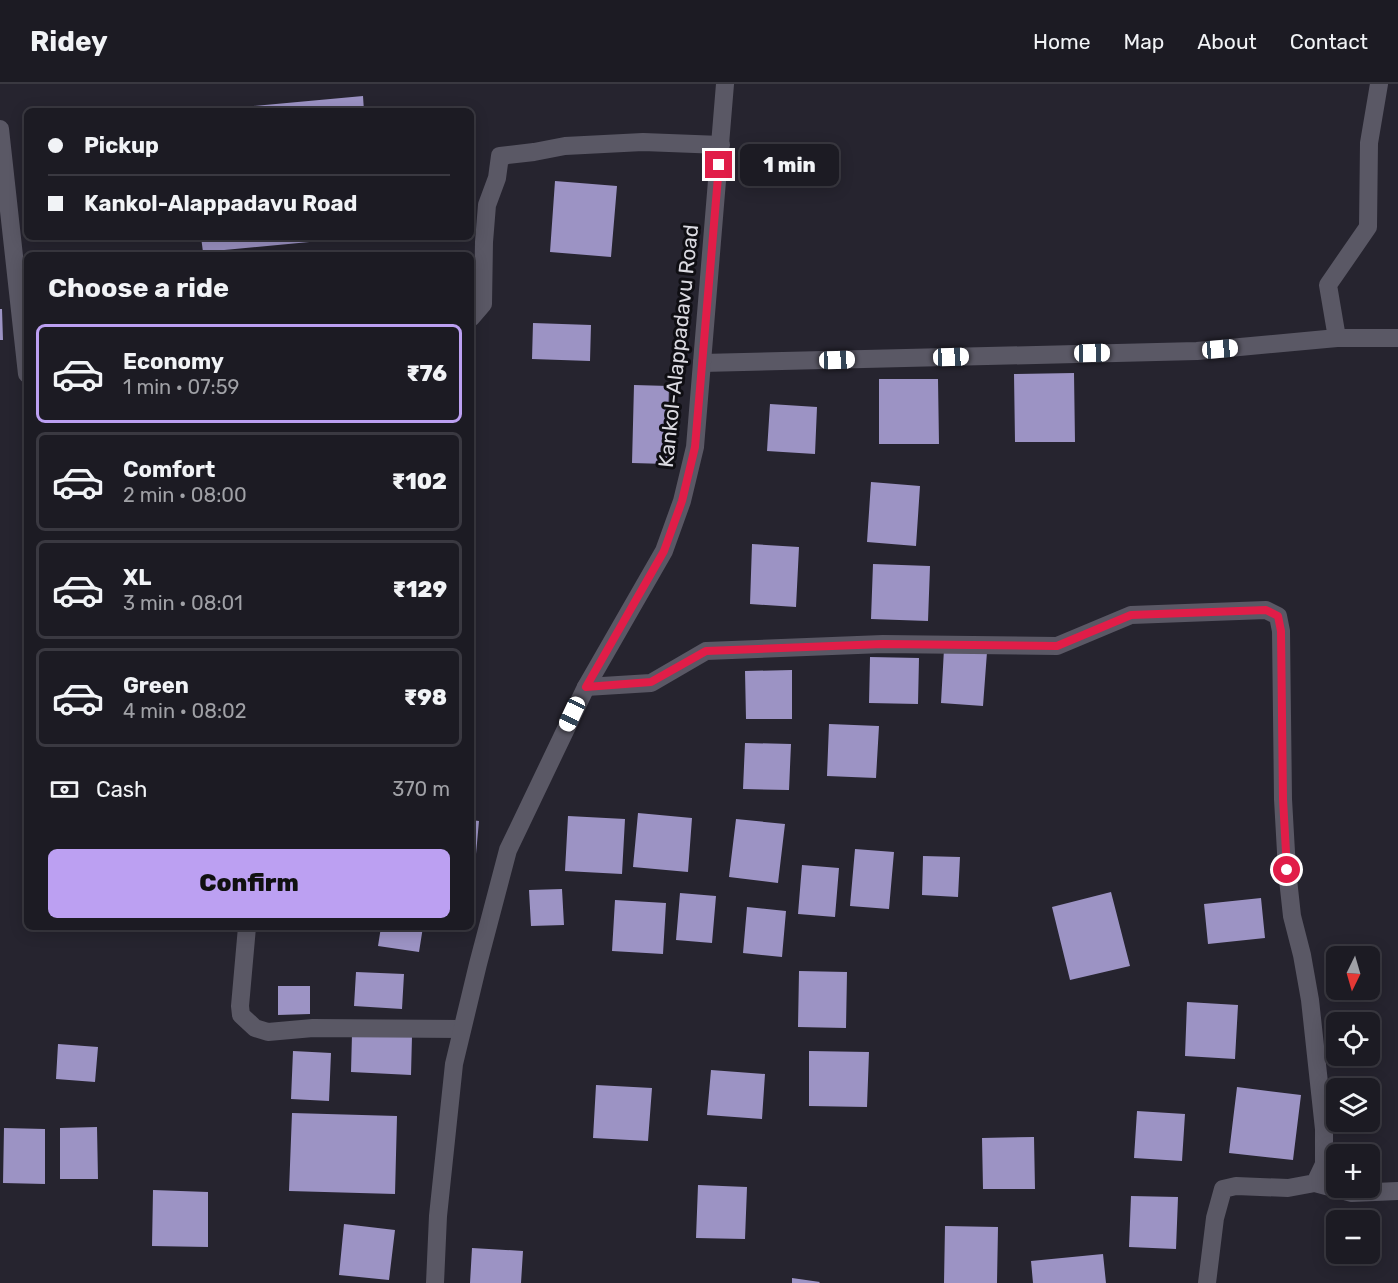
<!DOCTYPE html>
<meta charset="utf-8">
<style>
:root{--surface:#1c1b23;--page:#292830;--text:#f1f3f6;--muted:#a0a1a6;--line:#3a3941;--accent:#bca0f2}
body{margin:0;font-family:Rubik,sans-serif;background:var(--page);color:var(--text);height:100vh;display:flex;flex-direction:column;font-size:22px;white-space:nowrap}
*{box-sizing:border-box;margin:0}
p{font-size:20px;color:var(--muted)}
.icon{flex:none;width:33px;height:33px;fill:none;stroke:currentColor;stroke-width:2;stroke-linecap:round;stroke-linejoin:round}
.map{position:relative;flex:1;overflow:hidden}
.side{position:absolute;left:24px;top:168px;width:450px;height:678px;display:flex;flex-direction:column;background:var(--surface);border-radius:9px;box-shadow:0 3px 15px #0003,0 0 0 2px var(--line)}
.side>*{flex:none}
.guide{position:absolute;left:24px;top:24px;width:450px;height:132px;border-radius:9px;box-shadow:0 3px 15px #0003,0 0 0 2px var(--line);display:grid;align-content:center;height:132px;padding:0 24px;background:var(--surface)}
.needle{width:39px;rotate:185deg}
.fabs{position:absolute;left:1326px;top:862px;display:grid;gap:12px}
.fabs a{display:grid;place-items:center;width:54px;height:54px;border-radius:9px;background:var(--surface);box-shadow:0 3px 15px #0003,0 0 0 2px var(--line);font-size:30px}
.end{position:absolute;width:27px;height:27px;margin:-14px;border:8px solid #e11d48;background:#fff;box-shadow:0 0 0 3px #fff}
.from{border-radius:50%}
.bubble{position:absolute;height:42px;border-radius:9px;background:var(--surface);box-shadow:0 3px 15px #0003,0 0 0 2px var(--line);font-size:20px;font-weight:800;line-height:42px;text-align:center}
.car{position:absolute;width:18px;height:36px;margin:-18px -9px;border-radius:8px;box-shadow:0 0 4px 2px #0007;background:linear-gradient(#fff 24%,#345 0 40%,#fff 0 76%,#345 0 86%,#fff 0)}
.guide b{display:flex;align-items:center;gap:21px;height:57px;font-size:22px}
.guide b+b{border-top:2px solid var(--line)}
.guide i{width:15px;height:15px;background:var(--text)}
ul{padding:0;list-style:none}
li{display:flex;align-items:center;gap:18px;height:99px;margin:0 12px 9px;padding:0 12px;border:3px solid var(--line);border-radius:9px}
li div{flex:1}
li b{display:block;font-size:22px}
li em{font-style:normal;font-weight:800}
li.selected{border-color:var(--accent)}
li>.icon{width:54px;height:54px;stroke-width:1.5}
h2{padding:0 24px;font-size:27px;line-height:72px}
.pay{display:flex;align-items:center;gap:15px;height:66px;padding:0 24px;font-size:22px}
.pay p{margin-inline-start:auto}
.cta{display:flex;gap:12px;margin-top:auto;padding:12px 24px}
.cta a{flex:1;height:69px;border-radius:9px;background:var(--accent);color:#111;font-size:24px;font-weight:800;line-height:69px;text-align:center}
header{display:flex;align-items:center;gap:36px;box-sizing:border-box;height:84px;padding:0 30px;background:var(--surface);border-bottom:2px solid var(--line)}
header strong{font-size:28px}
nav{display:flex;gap:33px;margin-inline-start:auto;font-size:21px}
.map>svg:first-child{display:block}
.building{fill:#9c93c4}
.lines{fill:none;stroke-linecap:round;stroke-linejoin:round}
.minor{stroke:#5a5865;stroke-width:18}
.secondary{stroke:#5a5865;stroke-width:18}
.route{stroke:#e11d48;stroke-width:8}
.labels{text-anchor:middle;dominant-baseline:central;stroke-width:6;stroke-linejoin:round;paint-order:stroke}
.street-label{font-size:21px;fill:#dad9e0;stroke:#0f0e13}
</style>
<header>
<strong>Ridey</strong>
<nav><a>Home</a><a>Map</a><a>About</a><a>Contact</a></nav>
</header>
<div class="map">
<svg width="1398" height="1199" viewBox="0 0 1398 1199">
<rect width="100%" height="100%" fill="#26242f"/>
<path class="building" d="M363,12l1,15h-143v-2z
M555,97l62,5 -6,71 -61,-5z
M201,153h140v2l-138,13z
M0,225h2l1,31h-3z
M533,239l58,2 -1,36 -58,-2z
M471,277h4l-1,27h-3z
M1074,289l1,69h-60l-1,-68z
M879,295h59l1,65h-60z
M634,301l35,1 -2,78 -35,-1z
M770,320l47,3 -2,47 -48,-3z
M871,398l49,4 -4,60 -49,-4z
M752,460l47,3 -3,60 -46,-3z
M873,480l57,2 -2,55 -57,-2z
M944,565l43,3 -4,54 -42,-3z
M870,573l49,1 -1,46 -49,-1z
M792,586v49h-46l-1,-48z
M829,640l50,2 -3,52 -49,-2z
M745,659l46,1 -2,46 -46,-1z
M638,729l54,5 -4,54 -55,-5z
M568,732l57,3 -3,55 -57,-3z
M736,735l49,5 -7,59 -49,-6z
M471,736l8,1 -6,66h-2z
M855,765l39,3 -5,57 -39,-3z
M923,772l37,1 -2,40 -36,-2z
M802,781l37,3 -4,49 -37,-3z
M562,805l2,36 -33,1 -2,-36z
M1111,808l19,74 -60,14 -18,-73z
M680,809l36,3 -4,47 -36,-3z
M1261,814l4,40 -57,6 -4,-40z
M615,816l51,3 -3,51 -51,-3z
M747,823l39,4 -4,46 -39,-4z
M381,843h42l-4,25 -41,-6z
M799,887l48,1 -1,56 -48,-1z
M356,888l48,2 -2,35 -48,-3z
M278,902h32v28l-32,1z
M1187,918l51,3 -3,54 -50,-3z
M352,950l60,2 -1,39 -60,-3z
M58,960l40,3 -3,35 -39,-3z
M293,967l38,2 -2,48 -38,-2z
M809,967l60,1 -2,55 -58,-1z
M711,986l54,4 -3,45 -55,-4z
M596,1001l56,3 -4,53 -55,-3z
M1237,1003l64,8 -8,65 -64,-7z
M1137,1027l48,3 -3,47 -48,-3z
M292,1029l105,3 -2,78 -106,-3z
M97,1043l1,52h-38v-51z
M4,1044l41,1v55l-42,-1z
M1034,1053l1,52h-52l-1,-51z
M698,1101l49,2 -2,52 -49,-1z
M153,1106l55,2v55l-56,-1z
M1131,1112l47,1 -2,52 -47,-2z
M344,1140l51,6 -6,50 -50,-5z
M945,1142l53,1 -1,56h-53z
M472,1164l51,3 -2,32h-51z
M1103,1170l3,29h-73l-2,-22z
M792,1194l28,4 -1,1h-27z"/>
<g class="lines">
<path class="minor" d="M0,45l27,245
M471,234l12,-14 1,-62 3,-37 10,-27 3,-22 34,-4 31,-6 78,-4 78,3
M1337,254l-9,-53 40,-58 1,-84 10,-59
M702,279l495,-12 140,-13h61
M586,603l65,-4 55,-32 177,-7 174,2 74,-31 135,-5 12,6 3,15 2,168 4,71 5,46 10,39 8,45 14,129v35l-9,19 -27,5 -52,-2 -13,3 -8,29 -8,65
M247,843l-7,79 1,9 14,13 13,4 45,-4 149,1
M1315,1099l37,10 46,-2"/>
<path class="secondary" d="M435,1199l3,-67 16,-152 24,-100 30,-114 78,-163 78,-136 18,-50 13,-54 30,-363"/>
</g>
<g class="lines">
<path class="route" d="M719,81l-24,282 -13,54 -18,50 -78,136 65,-5 55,-31 177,-7 174,2 74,-31 135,-5 12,6 3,15 2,168 4,71"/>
</g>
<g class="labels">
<g class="street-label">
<text transform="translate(678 262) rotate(-84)">Kankol-Alappadavu Road</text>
</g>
</g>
</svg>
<div class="fabs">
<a><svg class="needle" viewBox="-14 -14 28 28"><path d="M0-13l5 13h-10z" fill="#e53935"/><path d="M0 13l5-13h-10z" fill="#a0a1a6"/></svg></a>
<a><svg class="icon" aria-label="locate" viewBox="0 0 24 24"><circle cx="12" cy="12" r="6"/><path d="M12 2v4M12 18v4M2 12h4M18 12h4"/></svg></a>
<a><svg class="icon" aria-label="layers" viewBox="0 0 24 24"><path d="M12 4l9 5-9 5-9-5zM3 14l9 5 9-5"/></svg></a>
<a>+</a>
<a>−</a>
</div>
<i class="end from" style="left:1287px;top:786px"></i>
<i class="end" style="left:719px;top:81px"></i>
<div class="bubble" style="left:740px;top:60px;width:99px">1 min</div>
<i class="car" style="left:1220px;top:265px;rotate:85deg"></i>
<i class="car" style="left:1092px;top:269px;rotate:89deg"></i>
<i class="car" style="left:951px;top:273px;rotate:88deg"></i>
<i class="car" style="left:837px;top:276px;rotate:88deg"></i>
<i class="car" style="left:572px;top:630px;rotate:205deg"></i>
<div class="guide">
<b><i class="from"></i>Pickup</b>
<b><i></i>Kankol-Alappadavu Road</b>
</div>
<section class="side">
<h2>Choose a ride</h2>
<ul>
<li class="selected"><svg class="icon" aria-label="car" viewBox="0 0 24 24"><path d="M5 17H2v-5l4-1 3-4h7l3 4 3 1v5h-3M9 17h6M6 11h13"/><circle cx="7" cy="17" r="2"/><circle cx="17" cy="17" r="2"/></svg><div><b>Economy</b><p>1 min · 07:59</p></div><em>₹76</em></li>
<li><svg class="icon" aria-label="car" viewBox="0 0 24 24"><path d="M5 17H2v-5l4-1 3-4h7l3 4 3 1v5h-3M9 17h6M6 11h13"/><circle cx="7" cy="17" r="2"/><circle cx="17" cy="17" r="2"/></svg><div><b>Comfort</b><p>2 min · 08:00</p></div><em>₹102</em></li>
<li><svg class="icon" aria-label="car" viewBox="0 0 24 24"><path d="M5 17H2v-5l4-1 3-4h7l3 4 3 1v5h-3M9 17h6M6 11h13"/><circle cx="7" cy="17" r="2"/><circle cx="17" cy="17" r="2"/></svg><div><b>XL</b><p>3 min · 08:01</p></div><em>₹129</em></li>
<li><svg class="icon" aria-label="car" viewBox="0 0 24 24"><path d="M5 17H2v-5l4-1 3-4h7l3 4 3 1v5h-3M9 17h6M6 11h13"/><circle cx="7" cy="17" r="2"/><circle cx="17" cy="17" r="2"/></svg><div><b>Green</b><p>4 min · 08:02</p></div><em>₹98</em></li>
</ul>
<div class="pay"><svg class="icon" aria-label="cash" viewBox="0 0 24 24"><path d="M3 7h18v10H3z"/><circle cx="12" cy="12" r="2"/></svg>Cash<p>370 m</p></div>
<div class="cta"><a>Confirm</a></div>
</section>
</div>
